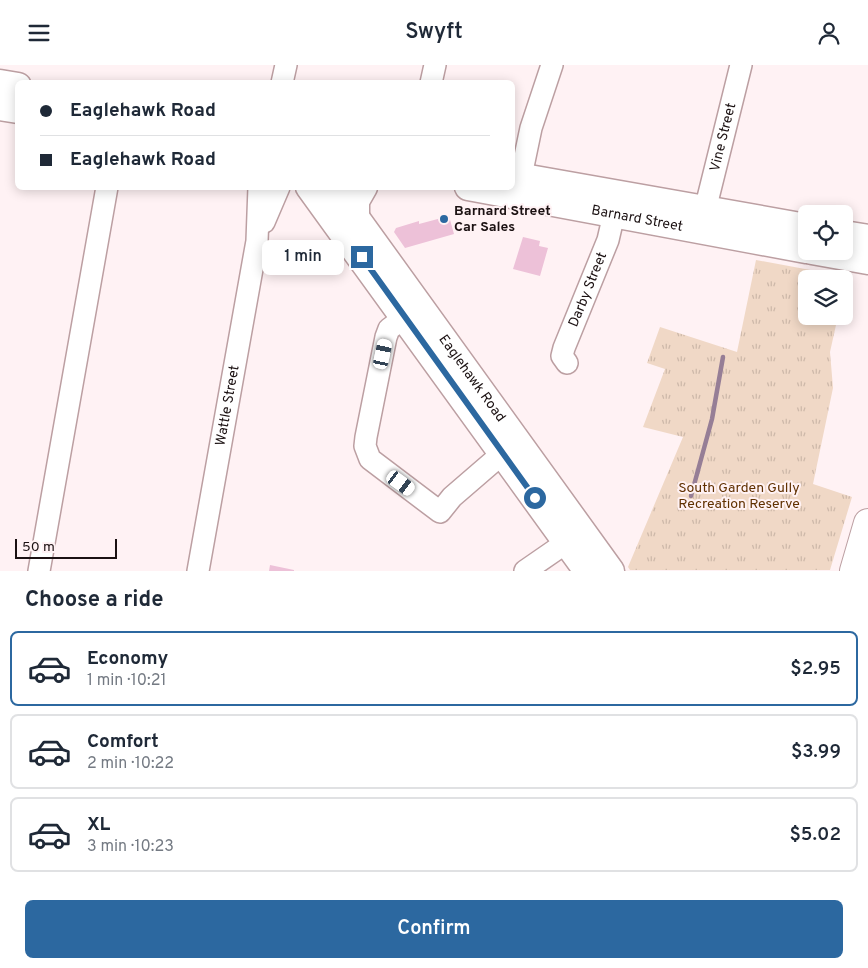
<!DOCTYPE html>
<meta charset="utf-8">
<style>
:root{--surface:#fff;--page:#f6f6f7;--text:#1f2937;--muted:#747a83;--line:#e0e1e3;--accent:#2c68a0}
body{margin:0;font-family:Overpass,sans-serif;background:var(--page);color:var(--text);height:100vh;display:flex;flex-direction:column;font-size:19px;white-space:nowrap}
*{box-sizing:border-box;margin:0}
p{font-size:16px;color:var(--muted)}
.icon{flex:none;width:28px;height:28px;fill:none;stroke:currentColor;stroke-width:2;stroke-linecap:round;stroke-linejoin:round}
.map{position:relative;height:506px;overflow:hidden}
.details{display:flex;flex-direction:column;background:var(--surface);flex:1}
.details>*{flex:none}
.top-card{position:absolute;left:15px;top:15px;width:500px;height:110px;border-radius:8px;box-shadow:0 2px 12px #0003;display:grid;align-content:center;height:110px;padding:0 25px;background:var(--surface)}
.controls{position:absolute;left:798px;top:140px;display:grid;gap:10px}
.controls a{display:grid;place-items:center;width:55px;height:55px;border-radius:8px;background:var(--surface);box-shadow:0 2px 12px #0003;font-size:25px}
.scale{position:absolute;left:15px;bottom:12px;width:102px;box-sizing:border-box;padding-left:5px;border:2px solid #1b1112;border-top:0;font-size:14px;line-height:18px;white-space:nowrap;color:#1b1112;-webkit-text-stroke:4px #fff2f4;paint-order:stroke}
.end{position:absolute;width:22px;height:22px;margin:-11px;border:6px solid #2c68a0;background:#fff;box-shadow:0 0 0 2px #fff}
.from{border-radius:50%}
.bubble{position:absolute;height:35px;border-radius:8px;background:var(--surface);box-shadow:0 2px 12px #0003;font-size:16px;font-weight:600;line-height:35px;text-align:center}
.car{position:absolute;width:15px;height:30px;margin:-15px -8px;border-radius:6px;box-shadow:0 0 4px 1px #0007;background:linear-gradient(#fff 24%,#345 0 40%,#fff 0 76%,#345 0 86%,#fff 0)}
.top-card b{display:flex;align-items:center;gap:18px;height:48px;font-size:19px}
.top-card b+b{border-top:1px solid var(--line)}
.top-card i{width:12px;height:12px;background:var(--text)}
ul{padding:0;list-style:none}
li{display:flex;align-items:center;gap:15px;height:75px;margin:0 10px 8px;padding:0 15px;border:2px solid var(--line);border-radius:8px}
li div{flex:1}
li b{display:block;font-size:19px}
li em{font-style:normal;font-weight:600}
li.on{border-color:var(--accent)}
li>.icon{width:45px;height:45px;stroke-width:1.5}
h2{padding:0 25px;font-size:22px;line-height:60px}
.button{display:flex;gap:10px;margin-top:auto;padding:10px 25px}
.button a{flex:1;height:58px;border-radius:8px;background:var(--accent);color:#fff;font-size:20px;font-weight:600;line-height:58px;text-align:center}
header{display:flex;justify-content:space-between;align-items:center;height:65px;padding:0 25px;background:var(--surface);font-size:22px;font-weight:600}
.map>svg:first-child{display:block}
.park{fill:url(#park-tufts)}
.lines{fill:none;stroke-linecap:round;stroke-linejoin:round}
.stream{stroke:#967e96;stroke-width:4.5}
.building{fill:#edc1d8}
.minor-casing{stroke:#bc9fa2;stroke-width:24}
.major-casing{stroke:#bc9fa2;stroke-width:29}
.highway-casing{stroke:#bc9fa2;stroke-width:30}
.minor{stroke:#fff;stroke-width:21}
.major{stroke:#fff;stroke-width:26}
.highway{stroke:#fff;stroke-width:28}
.route{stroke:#2c68a0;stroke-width:6}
.poi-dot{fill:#2c68a0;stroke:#fff2f4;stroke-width:2}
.labels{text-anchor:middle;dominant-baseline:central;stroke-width:4;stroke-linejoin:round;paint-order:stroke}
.street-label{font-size:14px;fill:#1b1112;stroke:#fff2f4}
.poi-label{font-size:14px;font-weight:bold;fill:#1b1112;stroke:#fff2f4;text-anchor:start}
.park-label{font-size:14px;fill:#603000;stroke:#fff2f4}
</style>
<header><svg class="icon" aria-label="menu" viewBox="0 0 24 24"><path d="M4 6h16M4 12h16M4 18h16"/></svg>Swyft<svg class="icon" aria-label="person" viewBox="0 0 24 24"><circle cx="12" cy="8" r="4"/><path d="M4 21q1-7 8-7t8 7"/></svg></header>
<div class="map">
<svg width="868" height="506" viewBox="0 0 868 506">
<defs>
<pattern id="park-tufts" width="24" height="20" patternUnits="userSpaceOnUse" patternTransform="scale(1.25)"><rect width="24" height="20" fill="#f0d8c6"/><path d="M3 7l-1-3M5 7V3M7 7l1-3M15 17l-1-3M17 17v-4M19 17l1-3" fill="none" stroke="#cdb8a9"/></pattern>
</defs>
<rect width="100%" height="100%" fill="#fff2f4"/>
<path class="park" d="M756,195l92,17 -4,18v-16h-38v37h32l-8,36 3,36 -20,96 39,13 -22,73h-200l-2,-3 55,-130 -40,-10 22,-58 -18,-6 13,-36 77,25z"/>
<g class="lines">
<path class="stream" d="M691,431l21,-77 11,-62"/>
</g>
<path class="building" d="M449,151l5,18 -49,14 -11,-16 2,-4 23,-7v3z
M523,172l17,4 -1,5 9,2 -8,28 -27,-7z
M270,500l24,5v1h-25z"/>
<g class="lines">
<g class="minor-casing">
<g id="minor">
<path d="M282,18l4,-18"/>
<path d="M431,18l4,-18"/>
<path d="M521,111l10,-48 21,-63"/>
<path id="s1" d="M705,145l36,-145"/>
<path d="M264,157l15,-35"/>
<path d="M405,252l-16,12 -3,8 -20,100 -1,9 5,13 70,53 12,-15 51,-44"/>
<path id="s2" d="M567,298l-5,-7 2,-8 44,-108 6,-26"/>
<path d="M39,506l68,-384"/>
<path id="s3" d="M198,506l59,-330 2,-54"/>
<path d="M525,506l42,-29"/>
</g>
</g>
<g class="major-casing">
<g id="major">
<path d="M0,18l18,3"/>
<path d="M0,42l18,3"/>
<path d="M512,110l294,52"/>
<path d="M309,122l278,384"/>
<path id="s4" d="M334,122l277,384"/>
<path id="s5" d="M468,122l338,63"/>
<path d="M356,152v-16l8,-14"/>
<path d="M844,169l24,4"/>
<path d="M812,186l56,10"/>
</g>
</g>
<g class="highway-casing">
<path id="highway" d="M854,506l14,-48"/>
</g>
<use href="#minor" class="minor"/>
<use href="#major" class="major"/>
<use href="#highway" class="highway"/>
</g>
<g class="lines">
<path class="route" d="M362,192l173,241"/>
</g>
<circle class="poi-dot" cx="444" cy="154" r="5"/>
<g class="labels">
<g class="street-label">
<text stroke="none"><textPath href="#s1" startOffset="75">Vine Street</textPath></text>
<text stroke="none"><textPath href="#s5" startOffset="172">Barnard Street</textPath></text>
<text stroke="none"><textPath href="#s2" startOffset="80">Darby Street</textPath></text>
<text stroke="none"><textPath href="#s4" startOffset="236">Eaglehawk Road</textPath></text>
<text stroke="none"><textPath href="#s3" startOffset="168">Wattle Street</textPath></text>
</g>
<g class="poi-label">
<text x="454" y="146">Barnard Street<tspan x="454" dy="16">Car Sales</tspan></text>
</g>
<g class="park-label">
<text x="739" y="423">South Garden Gully<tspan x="739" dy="16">Recreation Reserve</tspan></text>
</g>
</g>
</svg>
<div class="controls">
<a><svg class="icon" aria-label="locate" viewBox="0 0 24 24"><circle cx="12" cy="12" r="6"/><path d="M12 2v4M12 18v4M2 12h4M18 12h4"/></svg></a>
<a><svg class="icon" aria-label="layers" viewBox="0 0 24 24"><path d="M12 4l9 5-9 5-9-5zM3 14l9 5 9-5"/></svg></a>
</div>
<div class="scale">50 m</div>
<i class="end from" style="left:535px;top:433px"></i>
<i class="end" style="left:362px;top:192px"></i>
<div class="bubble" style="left:262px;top:175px;width:82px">1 min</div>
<i class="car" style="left:383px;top:289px;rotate:12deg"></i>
<i class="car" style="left:401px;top:418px;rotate:126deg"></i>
<div class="top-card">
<b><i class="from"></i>Eaglehawk Road</b>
<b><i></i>Eaglehawk Road</b>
</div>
</div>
<section class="details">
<h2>Choose a ride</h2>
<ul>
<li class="on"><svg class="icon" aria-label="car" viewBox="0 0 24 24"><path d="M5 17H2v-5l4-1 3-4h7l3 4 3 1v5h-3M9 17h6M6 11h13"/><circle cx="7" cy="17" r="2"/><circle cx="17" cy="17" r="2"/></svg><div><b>Economy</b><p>1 min · 10:21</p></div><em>$2.95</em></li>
<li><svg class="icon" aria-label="car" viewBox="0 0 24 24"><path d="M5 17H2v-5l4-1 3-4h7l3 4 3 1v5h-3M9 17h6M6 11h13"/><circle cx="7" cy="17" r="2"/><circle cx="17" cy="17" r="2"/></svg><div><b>Comfort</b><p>2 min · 10:22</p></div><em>$3.99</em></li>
<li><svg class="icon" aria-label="car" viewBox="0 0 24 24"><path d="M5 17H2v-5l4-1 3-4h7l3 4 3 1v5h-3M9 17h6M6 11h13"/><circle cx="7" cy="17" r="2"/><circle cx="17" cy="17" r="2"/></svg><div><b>XL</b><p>3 min · 10:23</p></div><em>$5.02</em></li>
</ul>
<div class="button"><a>Confirm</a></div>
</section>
